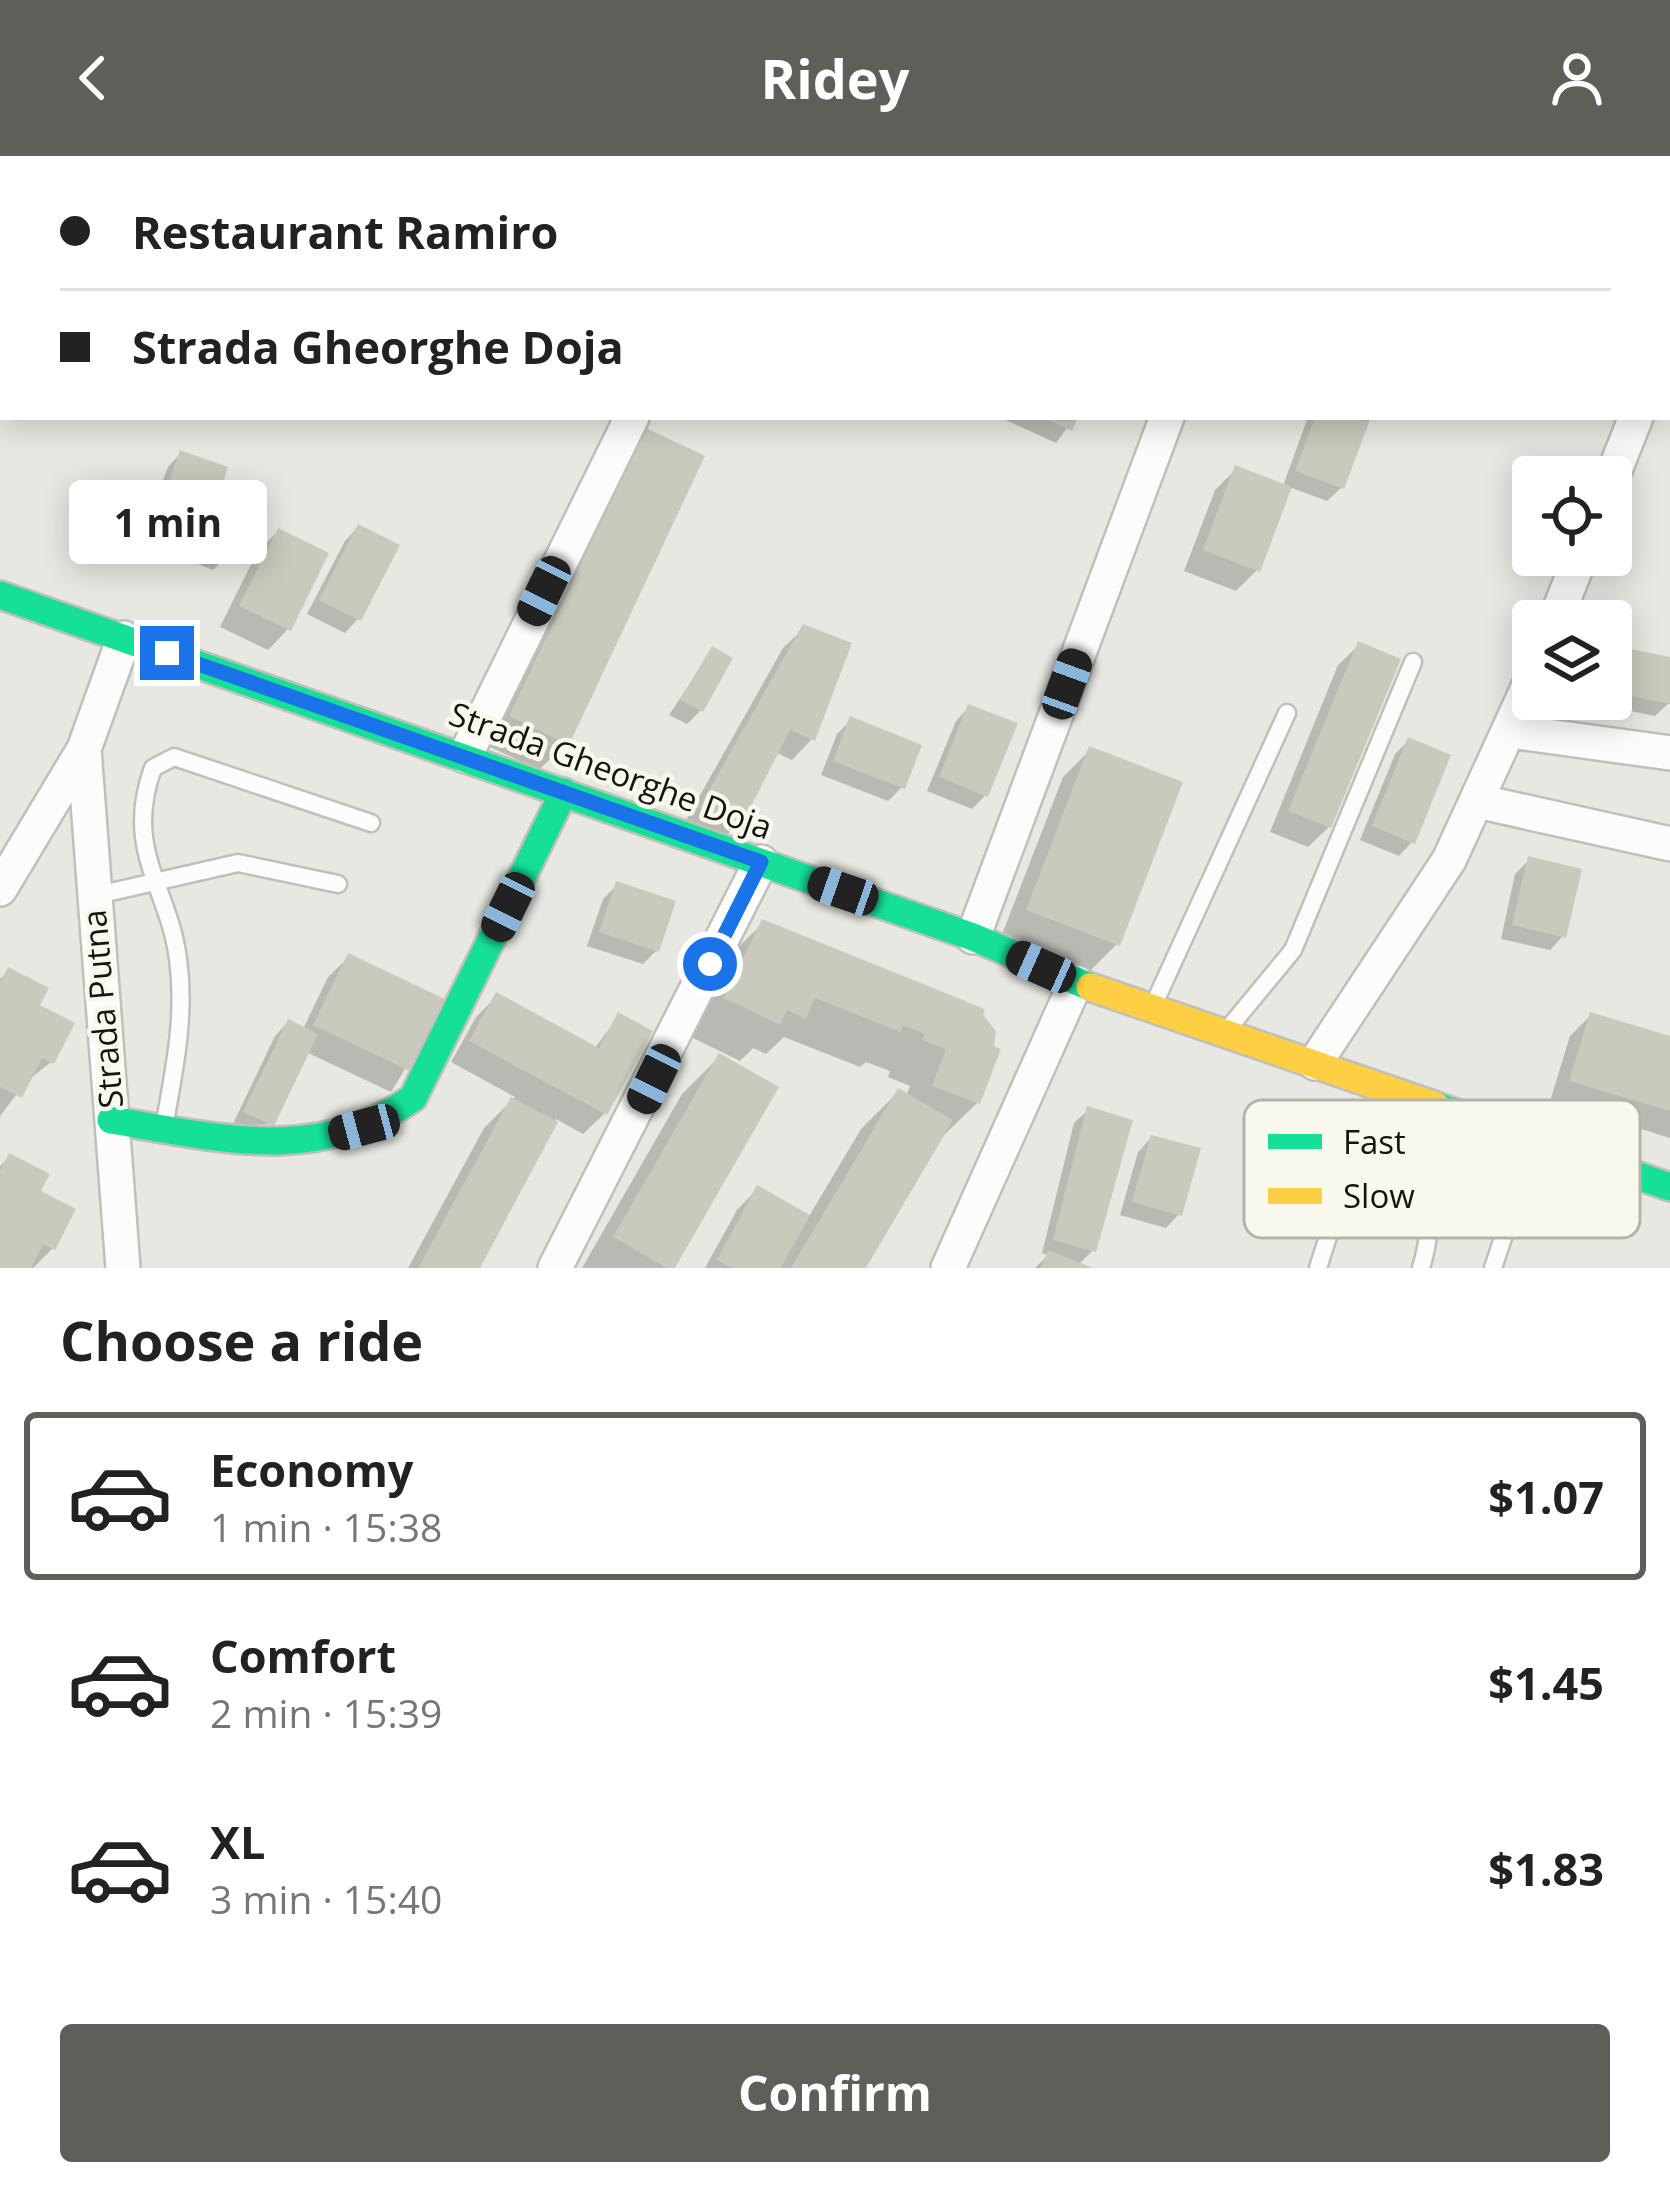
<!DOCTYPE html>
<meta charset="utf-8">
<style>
:root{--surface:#fff;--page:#f6f6f6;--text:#222;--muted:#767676;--line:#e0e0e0;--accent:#5f5f5a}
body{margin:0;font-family:"Open Sans",sans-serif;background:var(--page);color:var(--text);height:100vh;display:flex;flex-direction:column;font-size:45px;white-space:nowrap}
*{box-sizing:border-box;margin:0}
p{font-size:39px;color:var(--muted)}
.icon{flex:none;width:66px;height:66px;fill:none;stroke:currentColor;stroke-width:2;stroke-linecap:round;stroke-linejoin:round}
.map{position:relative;height:1112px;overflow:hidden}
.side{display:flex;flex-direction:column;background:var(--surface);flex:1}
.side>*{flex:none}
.guide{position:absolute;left:0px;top:0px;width:1671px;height:264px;box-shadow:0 6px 30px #0003;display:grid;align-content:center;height:264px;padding:0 60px;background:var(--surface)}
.tools{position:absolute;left:1512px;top:300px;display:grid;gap:24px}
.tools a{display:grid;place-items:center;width:120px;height:120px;border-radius:12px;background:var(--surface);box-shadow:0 6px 30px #0003;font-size:60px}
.end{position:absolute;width:54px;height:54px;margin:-27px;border:15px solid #1a73e8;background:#fff;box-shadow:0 0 0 6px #fff}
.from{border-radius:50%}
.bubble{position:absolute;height:84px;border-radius:12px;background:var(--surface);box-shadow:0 6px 30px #0003;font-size:39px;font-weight:700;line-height:84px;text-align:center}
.car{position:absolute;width:36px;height:72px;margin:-36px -18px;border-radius:15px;box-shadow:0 0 9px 3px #0007;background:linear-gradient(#222 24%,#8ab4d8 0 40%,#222 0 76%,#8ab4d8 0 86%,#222 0)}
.guide b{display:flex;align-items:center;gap:42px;height:114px;font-size:45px}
.guide b+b{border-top:3px solid var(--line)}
.guide i{width:30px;height:30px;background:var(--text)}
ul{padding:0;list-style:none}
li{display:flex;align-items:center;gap:36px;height:168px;margin:0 24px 18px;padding:0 36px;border:6px solid transparent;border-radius:12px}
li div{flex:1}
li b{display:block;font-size:45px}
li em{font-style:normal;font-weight:700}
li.current{border-color:var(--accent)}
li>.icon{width:108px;height:108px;stroke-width:1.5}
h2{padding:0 60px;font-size:54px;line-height:144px}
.primary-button{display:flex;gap:24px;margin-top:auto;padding:24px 60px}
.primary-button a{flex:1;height:138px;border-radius:12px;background:var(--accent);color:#fff;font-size:48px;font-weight:700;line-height:138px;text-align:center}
header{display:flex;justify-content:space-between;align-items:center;height:156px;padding:0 60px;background:var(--accent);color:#fff;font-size:54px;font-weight:700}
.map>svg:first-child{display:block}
.shadow{fill:#0003}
.building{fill:#c9c9bc}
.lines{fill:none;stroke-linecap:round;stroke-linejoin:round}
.lane-casing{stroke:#c0c0bb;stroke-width:21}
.street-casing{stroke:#c0c0bb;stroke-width:38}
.fast-casing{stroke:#c0c0bb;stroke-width:32}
.slow-casing{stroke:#c0c0bb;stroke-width:32}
.lane{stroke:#fcfcfb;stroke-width:16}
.street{stroke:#fcfcfb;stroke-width:33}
.fast{stroke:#16e098;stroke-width:27}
.slow{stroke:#ffcf43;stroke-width:27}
.route{stroke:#1a73e8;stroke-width:15}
.labels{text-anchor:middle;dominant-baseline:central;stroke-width:9;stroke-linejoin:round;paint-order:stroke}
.street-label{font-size:33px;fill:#151510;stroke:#f8f9ec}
.key{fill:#f8f9ec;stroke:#b4b5aa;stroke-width:3}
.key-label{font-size:33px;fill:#151510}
</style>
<header><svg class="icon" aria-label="back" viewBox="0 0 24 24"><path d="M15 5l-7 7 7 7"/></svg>Ridey<svg class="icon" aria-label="person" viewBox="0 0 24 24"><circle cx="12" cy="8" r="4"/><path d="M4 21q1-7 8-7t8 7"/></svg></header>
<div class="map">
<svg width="1670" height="1112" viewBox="0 0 1670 1112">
<rect width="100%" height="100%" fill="#e8e8e2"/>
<path class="shadow" d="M640,0h113l-115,3z
M1405,0h80l2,1 -85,2z
M999,261h76l-19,26z
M1308,261h55l-22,71 -14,13 -38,-14 -32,83 -21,21 -52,-20 31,-81 21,-21 47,17z
M646,276l-80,311 -27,27 -55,-26 135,-285z
M181,297l39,29 7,74 -14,14 -26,-10 17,-45 -48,-17 12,-31z
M121,329l6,65 -13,14 -28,-10 21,-55z
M358,371v92l-13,14 -38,-19 38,-73z
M278,375l10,98 -20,21 -48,-23 37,-75z
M804,472l8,111 -20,21 -17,-8 -37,72 -21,21 -36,-16 102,-181z
M1359,489l-30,182 -21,20 -38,-15 68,-167z
M1611,492l59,12 -1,43 -14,13 -74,-15 30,-2z
M712,494l-11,60 -14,14 -18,-9z
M969,551l17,88 -14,14 -45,-18 29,-70z
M851,564l51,67 -14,14 -67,-26 16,-41z
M1408,585l4,101 -13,14 -39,-16 35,-86z
M1090,594l27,194 -27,27 -89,-34 62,-160z
M1529,704l34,76 -13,14 -49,-11 14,-65z
M617,729l40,65 -14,14 -56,-18 16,-47z
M763,767l218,87 -3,92 -38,37 -79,129h-156l32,-58 20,-21 51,29 53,-89 37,-37 8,4 4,-10 -22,-9 2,-6 -24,-9 -6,5 -76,-30 -18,17 -13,-6 -13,13 -51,-25 36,-76z
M349,801l96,46 -54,89 -85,-40 -34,72 -40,2 43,-90 13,-14 15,7 25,-52z
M9,815l27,35 15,56 -24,19 -27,35v-137z
M497,840l97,53 25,-33 30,16 -45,82 -21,20 -27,-15 -80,149h-68l76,-140 31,-31 -64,-35 25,-45z
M1591,859l79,24v99l-120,-37 20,-65z
M719,901l-47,211h-90l100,-174z
M1088,954l5,140 -15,15 7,3h-50l13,-13 -6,-2 32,-130z
M1151,982l28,76 -13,14 -46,-13 18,-63z
M10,1001l27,36 16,55 -20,20h-33v-102z"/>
<path class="building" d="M1041,261h37l-6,14z
M1315,261h56l-27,72 -49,-18z
M646,272l59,28 -136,289 -60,-29z
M180,294l48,17 -4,13 30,11 -25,67 -30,-11 17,-45 -48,-18z
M1235,309l57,22 -32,85 -57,-22z
M120,326l32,13 -22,57 -33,-12z
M358,368l42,21 -39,76 -42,-21z
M278,372l51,25 -38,78 -52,-25z
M803,468l49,19 -37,98 -25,-11 -49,96 -42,-18z
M1358,485l43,18 -70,169 -43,-17z
M1611,489l59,12v47l-59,-12z
M712,490l21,12 -30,54 -23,-12z
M968,548l50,19 -30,74 -49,-20z
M850,560l72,29 -17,44 -72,-28z
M1408,581l43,18 -36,89 -43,-18z
M1089,590l94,36 -63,164 -94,-36z
M1528,700l54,13 -16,69 -54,-13z
M616,725l60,20 -17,51 -60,-20z
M762,763l223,90 -2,6 13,16 -2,15 7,3 -21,55 -48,-18 14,-37 -23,-9 2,-6 -22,-9 -3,7 -85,-34 -9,21 -19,-9 -7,15 -56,-27z
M348,797l101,48 -35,72 -101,-48z
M8,811l41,21 -9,17 35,18 -21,41 -12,-6 -20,40 -22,-11v-104z
M496,836l103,56 19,-36 35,19 -46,84 -138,-74z
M1590,856l80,24v75l-101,-30z
M288,863l30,15 -44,92 -31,-14z
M719,897l60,34 -104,181h-8l-54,-31z
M898,932l55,32 -87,148h-75z
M511,941l47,25 -78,146h-62z
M1087,950l46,14 -37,132 -43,-12z
M1151,979l50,13 -19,68 -50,-14z
M9,997l41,21 -9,17 35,18 -21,41 -12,-6 -12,24h-31v-97z
M757,1029l53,30 -29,53h-49l-15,-8z
M1048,1094l45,18h-52z"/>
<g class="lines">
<g class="lane-casing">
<path id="lane" d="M111,3l2,-3
M0,178l3,-4
M93,740l145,-33 100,21
M1153,850l134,-293
M1227,874l66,-80 120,-288
M164,971c10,-56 22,-111 14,-168 -9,-71 -55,-109 -25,-191l21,-11 197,66
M1318,1112l20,-63 30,-17c53,18 71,19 53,80
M1493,1112l42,-126"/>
</g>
<g class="street-casing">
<path id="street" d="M796,3l1,-3
M1264,3l1,-3
M1668,180l2,-5
M1611,324l25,-63
M1555,465l26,-66
M1510,575l160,22
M84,593l39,519
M465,600l167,-339
M1477,645l193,43
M0,733l84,-140 40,-111
M973,781l194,-520
M1315,907l134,-203 84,-183
M555,1112l206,-406
M948,1112l128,-286"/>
</g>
<g class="fast-casing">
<path id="fast" d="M0,439l973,342 117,50
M1436,950l234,81
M111,964c108,18 206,45 302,-22l151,-306"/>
</g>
<g class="slow-casing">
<path id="slow" d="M1090,831l346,119"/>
</g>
<use href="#lane" class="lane"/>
<use href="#street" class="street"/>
<use href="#fast" class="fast"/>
<use href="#slow" class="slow"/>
</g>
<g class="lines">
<path class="route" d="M167,497l594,209 -51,102"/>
</g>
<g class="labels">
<g class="street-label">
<text transform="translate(611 614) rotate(20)">Strada Gheorghe Doja</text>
<text transform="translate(102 853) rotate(-95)">Strada Putna</text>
</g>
</g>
<rect x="1244" y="944" width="396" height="138" rx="18" class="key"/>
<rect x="1268" y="978" width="54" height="15" fill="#16e098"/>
<rect x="1268" y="1032" width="54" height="16" fill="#ffcf43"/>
<g class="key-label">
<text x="1343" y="998">Fast</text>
<text x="1343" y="1052">Slow</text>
</g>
</svg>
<div class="tools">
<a><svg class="icon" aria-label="locate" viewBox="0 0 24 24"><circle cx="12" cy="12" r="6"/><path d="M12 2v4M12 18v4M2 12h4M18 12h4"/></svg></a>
<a><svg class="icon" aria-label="layers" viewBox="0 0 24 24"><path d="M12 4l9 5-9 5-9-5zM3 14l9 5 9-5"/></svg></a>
</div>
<i class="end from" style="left:710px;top:808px"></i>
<i class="end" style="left:167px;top:497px"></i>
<div class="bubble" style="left:69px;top:324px;width:198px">1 min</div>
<i class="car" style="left:544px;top:435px;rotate:206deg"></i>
<i class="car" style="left:1067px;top:528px;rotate:20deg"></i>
<i class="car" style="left:843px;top:735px;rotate:289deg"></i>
<i class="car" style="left:508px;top:751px;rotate:206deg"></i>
<i class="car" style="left:1041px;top:811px;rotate:294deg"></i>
<i class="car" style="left:654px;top:923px;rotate:206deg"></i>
<i class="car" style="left:364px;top:971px;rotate:255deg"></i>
<div class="guide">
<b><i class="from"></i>Restaurant Ramiro</b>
<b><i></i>Strada Gheorghe Doja</b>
</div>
</div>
<section class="side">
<h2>Choose a ride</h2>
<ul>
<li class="current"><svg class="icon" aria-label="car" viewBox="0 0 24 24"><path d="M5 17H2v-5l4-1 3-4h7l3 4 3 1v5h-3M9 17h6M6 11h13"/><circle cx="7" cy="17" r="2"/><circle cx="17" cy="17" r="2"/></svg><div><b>Economy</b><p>1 min · 15:38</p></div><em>$1.07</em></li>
<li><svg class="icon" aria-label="car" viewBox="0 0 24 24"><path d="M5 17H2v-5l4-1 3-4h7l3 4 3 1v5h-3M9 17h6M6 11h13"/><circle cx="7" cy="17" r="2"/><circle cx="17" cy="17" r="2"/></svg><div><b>Comfort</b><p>2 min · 15:39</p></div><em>$1.45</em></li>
<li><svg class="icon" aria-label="car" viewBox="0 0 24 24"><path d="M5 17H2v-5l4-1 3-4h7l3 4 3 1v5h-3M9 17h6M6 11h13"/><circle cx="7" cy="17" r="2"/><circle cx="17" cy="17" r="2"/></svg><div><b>XL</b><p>3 min · 15:40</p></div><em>$1.83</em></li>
</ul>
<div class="primary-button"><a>Confirm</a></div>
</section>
